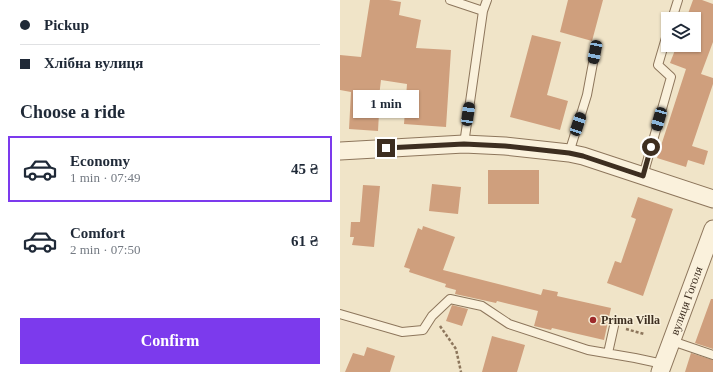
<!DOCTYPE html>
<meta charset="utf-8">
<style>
:root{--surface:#fff;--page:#f6f6f7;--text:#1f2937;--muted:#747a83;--line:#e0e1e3;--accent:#7c3aed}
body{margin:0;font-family:Georgia,serif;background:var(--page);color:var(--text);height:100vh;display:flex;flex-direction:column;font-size:15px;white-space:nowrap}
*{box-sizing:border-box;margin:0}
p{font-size:13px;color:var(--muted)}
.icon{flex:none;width:22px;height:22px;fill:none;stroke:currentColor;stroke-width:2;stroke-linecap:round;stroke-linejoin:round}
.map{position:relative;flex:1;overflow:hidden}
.drawer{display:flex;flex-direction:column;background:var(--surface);width:340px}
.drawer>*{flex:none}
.banner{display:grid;align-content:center;height:88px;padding:0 20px;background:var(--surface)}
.tools{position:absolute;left:321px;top:12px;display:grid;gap:8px}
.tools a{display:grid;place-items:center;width:40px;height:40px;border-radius:0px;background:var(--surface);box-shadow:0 1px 3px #0004;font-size:20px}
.end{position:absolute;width:18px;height:18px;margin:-9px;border:5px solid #3d2e20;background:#fff;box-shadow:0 0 0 2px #fff}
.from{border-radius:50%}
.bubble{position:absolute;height:28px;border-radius:0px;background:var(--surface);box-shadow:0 1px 3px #0004;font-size:13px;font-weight:700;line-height:28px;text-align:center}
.car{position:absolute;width:12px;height:24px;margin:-12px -6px;border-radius:5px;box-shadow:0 0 3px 1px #0007;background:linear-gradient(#222 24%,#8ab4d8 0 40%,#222 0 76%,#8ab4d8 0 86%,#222 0)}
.banner b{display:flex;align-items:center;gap:14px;height:38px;font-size:15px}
.banner b+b{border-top:1px solid var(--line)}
.banner i{width:10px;height:10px;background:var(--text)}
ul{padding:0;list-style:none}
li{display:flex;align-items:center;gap:12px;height:66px;margin:0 8px 6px;padding:0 12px;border:2px solid transparent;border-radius:0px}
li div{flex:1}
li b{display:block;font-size:15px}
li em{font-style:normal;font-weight:700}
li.on{border-color:var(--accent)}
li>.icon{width:36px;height:36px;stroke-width:1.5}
h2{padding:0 20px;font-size:18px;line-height:48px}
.button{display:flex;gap:8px;margin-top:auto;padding:8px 20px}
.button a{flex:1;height:46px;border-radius:0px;background:var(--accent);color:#fff;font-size:16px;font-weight:700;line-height:46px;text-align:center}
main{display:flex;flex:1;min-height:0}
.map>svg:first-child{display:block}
.building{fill:#cf9f7d}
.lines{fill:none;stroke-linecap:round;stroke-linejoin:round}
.service-casing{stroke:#8d765c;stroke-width:10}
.minor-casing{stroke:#8d765c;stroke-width:19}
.path{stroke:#8d765c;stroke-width:2.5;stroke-dasharray:3 2;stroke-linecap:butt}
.service{stroke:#faf1dc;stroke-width:8}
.minor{stroke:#faf1dc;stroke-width:17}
.route{stroke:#3d2e20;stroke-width:5}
.poi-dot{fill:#9e2a2b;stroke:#f7eed8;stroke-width:1.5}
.labels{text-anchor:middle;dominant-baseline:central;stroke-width:3;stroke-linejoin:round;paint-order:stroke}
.street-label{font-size:12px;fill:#3d2e20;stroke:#f7eed8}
.poi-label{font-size:12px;font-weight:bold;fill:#3d2e20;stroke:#f7eed8;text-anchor:start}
</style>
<main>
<section class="drawer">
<div class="banner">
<b><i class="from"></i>Pickup</b>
<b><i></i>Хлібна вулиця</b>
</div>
<h2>Choose a ride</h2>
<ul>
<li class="on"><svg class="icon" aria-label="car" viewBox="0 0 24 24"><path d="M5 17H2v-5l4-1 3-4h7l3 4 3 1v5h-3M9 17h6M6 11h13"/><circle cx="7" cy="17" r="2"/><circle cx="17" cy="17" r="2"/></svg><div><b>Economy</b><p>1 min · 07:49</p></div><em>45 ₴</em></li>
<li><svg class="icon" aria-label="car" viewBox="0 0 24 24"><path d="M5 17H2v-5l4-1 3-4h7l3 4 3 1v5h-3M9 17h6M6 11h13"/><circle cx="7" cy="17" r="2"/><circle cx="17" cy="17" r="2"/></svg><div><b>Comfort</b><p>2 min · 07:50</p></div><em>61 ₴</em></li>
</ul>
<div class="button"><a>Confirm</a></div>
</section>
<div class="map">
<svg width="373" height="372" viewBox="0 0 373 372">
<rect width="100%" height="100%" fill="#f0e4c8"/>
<path class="building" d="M30,0h19l12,2 -2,13 22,5 -5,28 35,2 -5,77 -42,-3 3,-40 -26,-4 -4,33h2l-1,18 -29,-2 2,-37 -11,-2v-35l21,2z
M228,0h35l-11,41 -32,-9z
M353,0h9l11,4v38l-12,32 12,4v6l-21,62 16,5 -4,14 -16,-5 -2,7 -29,-9 29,-89 -16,-6 7,-18h17v-26h-8z
M192,35l29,7 -14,53 21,6 -8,29 -50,-13z
M148,170h51v34h-51z
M92,184l29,3 -3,27 -29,-3z
M23,185l17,1 -6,61 -22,-2 2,-8h-4l1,-15h9z
M298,197l35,12 -30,87 -36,-13 8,-22 6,2 15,-44 -5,-2z
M83,226l32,11 -12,33 98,25 2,-6 15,3 -1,4 54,12 -7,32 -52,-12 -1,2 -17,-4 4,-15 -41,-10 -1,2 -41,-9 1,-4 -11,-3 1,-3 -37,-12 1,-3 -6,-2 14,-39 4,2z
M371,299h2v50l-18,-6z
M112,305l16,4 -6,17 -16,-5z
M152,336l33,9 -8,27h-35z
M27,347l28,9 -5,16h-45l8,-19 11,3z
M351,353l22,7v12h-28z"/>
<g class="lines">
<g class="service-casing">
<path id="service" d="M110,0l33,11
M332,19l6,-19
M124,144l19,-133 4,-11
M229,153l18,-58 8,-43
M303,176l28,-99 -13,-12 10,-34
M0,314l62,18 21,-2 9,-14 18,-17 32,7 27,18 79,26 47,8 28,6
M332,341l41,14
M268,353l6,-27"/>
</g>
<g class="minor-casing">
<g id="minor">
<path d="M0,151l124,-7 41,2 64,7 14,3 130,43"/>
<path id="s1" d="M320,372l53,-143"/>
</g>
</g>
<path class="path" d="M100,326l16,23 5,23
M286,329l18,5"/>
<use href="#service" class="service"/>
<use href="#minor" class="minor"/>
</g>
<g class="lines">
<path class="route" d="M46,148l78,-4 41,2 64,7 14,3 60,20 8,-29"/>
</g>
<circle class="poi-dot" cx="253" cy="320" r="4"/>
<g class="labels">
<g class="street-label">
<text stroke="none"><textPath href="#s1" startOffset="76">вулиця Гоголя</textPath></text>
</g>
<g class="poi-label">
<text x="261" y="320">Prima Villa</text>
</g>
</g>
</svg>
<div class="tools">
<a><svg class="icon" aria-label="layers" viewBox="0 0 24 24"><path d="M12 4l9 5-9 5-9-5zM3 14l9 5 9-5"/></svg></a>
</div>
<i class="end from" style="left:311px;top:147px"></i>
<i class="end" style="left:46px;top:148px"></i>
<div class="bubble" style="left:13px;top:90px;width:66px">1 min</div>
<i class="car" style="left:255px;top:52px;rotate:191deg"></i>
<i class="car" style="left:128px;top:114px;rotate:8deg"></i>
<i class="car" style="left:319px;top:119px;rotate:196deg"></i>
<i class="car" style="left:238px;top:124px;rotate:18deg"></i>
</div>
</main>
